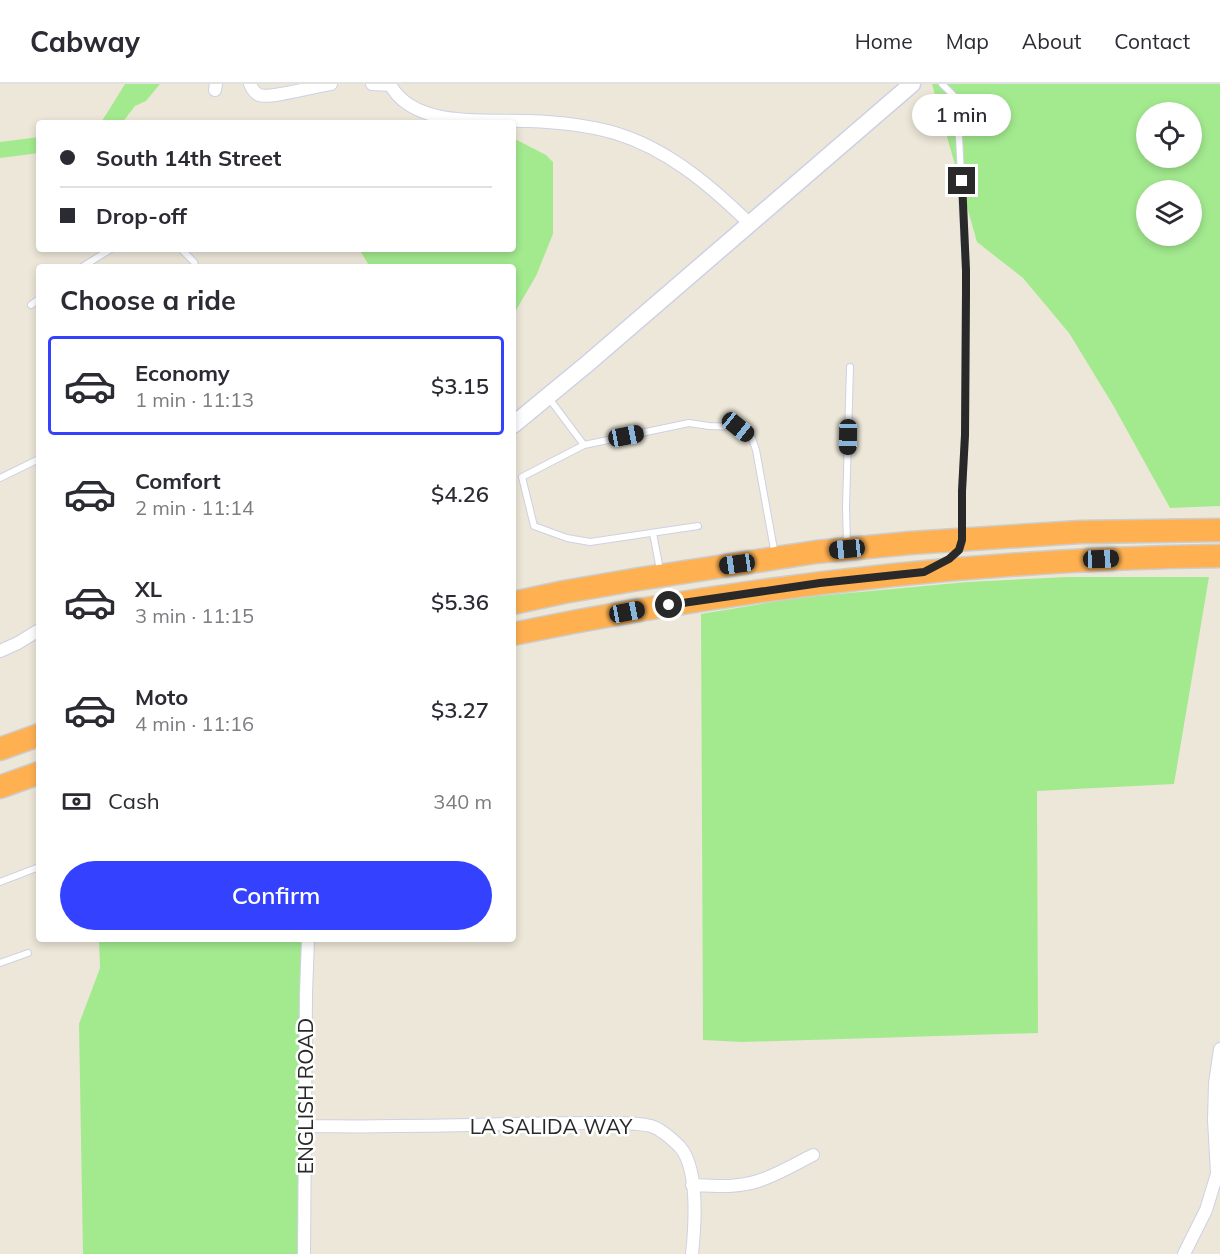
<!DOCTYPE html>
<meta charset="utf-8">
<style>
:root{--surface:#fff;--page:#f7f7f7;--text:#2b2b33;--muted:#7c7c81;--line:#e1e1e2;--accent:#3442ff}
body{margin:0;font-family:Mulish,sans-serif;background:var(--page);color:var(--text);height:100vh;display:flex;flex-direction:column;font-size:22px;white-space:nowrap}
*{box-sizing:border-box;margin:0}
p{font-size:20px;color:var(--muted)}
.icon{flex:none;width:33px;height:33px;fill:none;stroke:currentColor;stroke-width:2;stroke-linecap:round;stroke-linejoin:round}
.map{position:relative;flex:1;overflow:hidden}
.sheet{position:absolute;left:36px;top:180px;width:480px;height:678px;display:flex;flex-direction:column;background:var(--surface);border-radius:6px;box-shadow:0 3px 9px #0003}
.sheet>*{flex:none}
.top-card{position:absolute;left:36px;top:36px;width:480px;height:132px;border-radius:6px;box-shadow:0 3px 9px #0003;display:grid;align-content:center;height:132px;padding:0 24px;background:var(--surface)}
.controls{position:absolute;left:1136px;top:18px;display:grid;gap:12px}
.controls a{display:grid;place-items:center;width:66px;height:66px;border-radius:50%;background:var(--surface);box-shadow:0 3px 9px #0003;font-size:30px}
.end{position:absolute;width:27px;height:27px;margin:-14px;border:8px solid #292929;background:#fff;box-shadow:0 0 0 3px #fff}
.from{border-radius:50%}
.bubble{position:absolute;height:42px;border-radius:21px;background:var(--surface);box-shadow:0 3px 9px #0003;font-size:20px;font-weight:600;line-height:42px;text-align:center}
.car{position:absolute;width:18px;height:36px;margin:-18px -9px;border-radius:8px;box-shadow:0 0 4px 2px #0007;background:linear-gradient(#222 24%,#8ab4d8 0 40%,#222 0 76%,#8ab4d8 0 86%,#222 0)}
.top-card b{display:flex;align-items:center;gap:21px;height:57px;font-size:22px}
.top-card b+b{border-top:2px solid var(--line)}
.top-card i{width:15px;height:15px;background:var(--text)}
ul{padding:0;list-style:none}
li{display:flex;align-items:center;gap:18px;height:99px;margin:0 12px 9px;padding:0 12px;border:3px solid transparent;border-radius:6px}
li div{flex:1}
li b{display:block;font-size:22px}
li em{font-style:normal;font-weight:600}
li.current{border-color:var(--accent)}
li>.icon{width:54px;height:54px;stroke-width:1.5}
h2{padding:0 24px;font-size:27px;line-height:72px}
.pay{display:flex;align-items:center;gap:15px;height:66px;padding:0 24px;font-size:22px}
.pay p{margin-inline-start:auto}
.action{display:flex;gap:12px;margin-top:auto;padding:12px 24px}
.action a{flex:1;height:69px;border-radius:36px;background:var(--accent);color:#fff;font-size:24px;font-weight:600;line-height:69px;text-align:center}
header{display:flex;align-items:center;gap:36px;box-sizing:border-box;height:84px;padding:0 30px;background:var(--surface);border-bottom:2px solid var(--line)}
header strong{font-size:28px}
nav{display:flex;gap:33px;margin-inline-start:auto;font-size:21px}
.map>svg:first-child{display:block}
.green{fill:#a3ea8f;fill-rule:evenodd}
.lines{fill:none;stroke-linecap:round;stroke-linejoin:round}
.lane-casing{stroke:#ced0e4;stroke-width:8}
.street-casing{stroke:#ced0e4;stroke-width:14}
.secondary-casing{stroke:#ced0e4;stroke-width:19}
.highway-casing{stroke:#ccc;stroke-width:25}
.lane{stroke:#fff;stroke-width:6}
.street{stroke:#fff;stroke-width:12}
.secondary{stroke:#fff;stroke-width:16}
.highway{stroke:#ffb152;stroke-width:22}
.route{stroke:#292929;stroke-width:8}
.labels{text-anchor:middle;dominant-baseline:central;stroke-width:5;stroke-linejoin:round;paint-order:stroke}
.street-label{font-size:21px;fill:#292929;stroke:#fff}
</style>
<header>
<strong>Cabway</strong>
<nav><a>Home</a><a>Map</a><a>About</a><a>Contact</a></nav>
</header>
<div class="map">
<svg width="1220" height="1170" viewBox="0 0 1220 1170">
<rect width="100%" height="100%" fill="#ede7d9"/>
<path class="green" d="M125,0h35l-14,17 -11,5 -13,17h-24l4,-2z
M932,0h288v422l-50,2 -57,-103 -44,-72 -46,-55 -46,-36zM1146,28h45v46h-45zM1146,106h45v46h-45z
M39,53v16l-39,5v-16z
M513,54l33,17 7,7v72l-17,42 -21,36 -2,2v-47h-143l-11,-18h154z
M1067,493h142l-35,207 -137,7 1,242 -296,9 -39,-2 -2,-426 95,-16 171,-16z
M99,855h208l-3,315h-221l-4,-230 21,-56z"/>
<g class="lines">
<g class="lane-casing">
<path id="lane" d="M942,0l13,13 4,40 7,133 -1,165 -3,56v43
M181,165l13,13 2,5
M82,183l29,-18
M31,221l8,-6
M548,313l36,48 105,-22 20,3 29,1 14,11 4,12 19,105
M584,361l-62,32 12,49 33,12 23,4 108,-16
M0,394l39,-19
M653,449l7,37
M847,462l-1,-39 4,-140
M0,798l39,-15
M0,879l28,-10"/>
</g>
<g class="street-casing">
<path id="street" d="M250,0c2,5 5,9 9,11 11,4 57,-9 72,-11
M372,0l18,1
M390,0c23,45 97,35 139,37 28,1 58,4 86,12 53,16 96,53 135,91
M215,6l1,-6
M0,567l18,-8 21,-13
M305,1042c70,1 139,0 209,-2 29,-1 58,-1 87,-1 15,0 34,-1 50,3 10,3 22,14 29,21 19,22 15,79 12,107
M692,1101c22,1 45,3 66,-4 19,-6 37,-17 55,-26
M304,1170l2,-260 2,-55
M1184,1170l22,-44 11,-36 -3,-54 1,-37 5,-34"/>
</g>
<g class="secondary-casing">
<path id="secondary" d="M513,341l74,-61 325,-280"/>
</g>
<g class="highway-casing">
<path id="highway" d="M513,519l51,-11 75,-13 177,-27 94,-9 170,-11 140,-2
M513,550c233,-48 469,-75 707,-78
M0,665l39,-14
M0,703l39,-14"/>
</g>
<use href="#lane" class="lane"/>
<use href="#street" class="street"/>
<use href="#secondary" class="secondary"/>
<use href="#highway" class="highway"/>
</g>
<g class="lines">
<path class="route" d="M669,521l151,-22 104,-11 25,-13 10,-9 3,-10v-49l3,-56 1,-142v-23l-4,-89"/>
</g>
<g class="labels">
<g class="street-label">
<text transform="translate(305 1012) rotate(-90)">ENGLISH ROAD</text>
<text x="551" y="1042">LA SALIDA WAY</text>
</g>
</g>
</svg>
<div class="controls">
<a><svg class="icon" aria-label="locate" viewBox="0 0 24 24"><circle cx="12" cy="12" r="6"/><path d="M12 2v4M12 18v4M2 12h4M18 12h4"/></svg></a>
<a><svg class="icon" aria-label="layers" viewBox="0 0 24 24"><path d="M12 4l9 5-9 5-9-5zM3 14l9 5 9-5"/></svg></a>
</div>
<i class="end from" style="left:669px;top:521px"></i>
<i class="end" style="left:962px;top:97px"></i>
<div class="bubble" style="left:912px;top:10px;width:99px">1 min</div>
<i class="car" style="left:738px;top:343px;rotate:129deg"></i>
<i class="car" style="left:626px;top:352px;rotate:79deg"></i>
<i class="car" style="left:848px;top:353px;rotate:181deg"></i>
<i class="car" style="left:847px;top:465px;rotate:264deg"></i>
<i class="car" style="left:1101px;top:475px;rotate:88deg"></i>
<i class="car" style="left:737px;top:480px;rotate:262deg"></i>
<i class="car" style="left:627px;top:528px;rotate:79deg"></i>
<div class="top-card">
<b><i class="from"></i>South 14th Street</b>
<b><i></i>Drop-off</b>
</div>
<section class="sheet">
<h2>Choose a ride</h2>
<ul>
<li class="current"><svg class="icon" aria-label="car" viewBox="0 0 24 24"><path d="M5 17H2v-5l4-1 3-4h7l3 4 3 1v5h-3M9 17h6M6 11h13"/><circle cx="7" cy="17" r="2"/><circle cx="17" cy="17" r="2"/></svg><div><b>Economy</b><p>1 min · 11:13</p></div><em>$3.15</em></li>
<li><svg class="icon" aria-label="car" viewBox="0 0 24 24"><path d="M5 17H2v-5l4-1 3-4h7l3 4 3 1v5h-3M9 17h6M6 11h13"/><circle cx="7" cy="17" r="2"/><circle cx="17" cy="17" r="2"/></svg><div><b>Comfort</b><p>2 min · 11:14</p></div><em>$4.26</em></li>
<li><svg class="icon" aria-label="car" viewBox="0 0 24 24"><path d="M5 17H2v-5l4-1 3-4h7l3 4 3 1v5h-3M9 17h6M6 11h13"/><circle cx="7" cy="17" r="2"/><circle cx="17" cy="17" r="2"/></svg><div><b>XL</b><p>3 min · 11:15</p></div><em>$5.36</em></li>
<li><svg class="icon" aria-label="car" viewBox="0 0 24 24"><path d="M5 17H2v-5l4-1 3-4h7l3 4 3 1v5h-3M9 17h6M6 11h13"/><circle cx="7" cy="17" r="2"/><circle cx="17" cy="17" r="2"/></svg><div><b>Moto</b><p>4 min · 11:16</p></div><em>$3.27</em></li>
</ul>
<div class="pay"><svg class="icon" aria-label="cash" viewBox="0 0 24 24"><path d="M3 7h18v10H3z"/><circle cx="12" cy="12" r="2"/></svg>Cash<p>340 m</p></div>
<div class="action"><a>Confirm</a></div>
</section>
</div>
